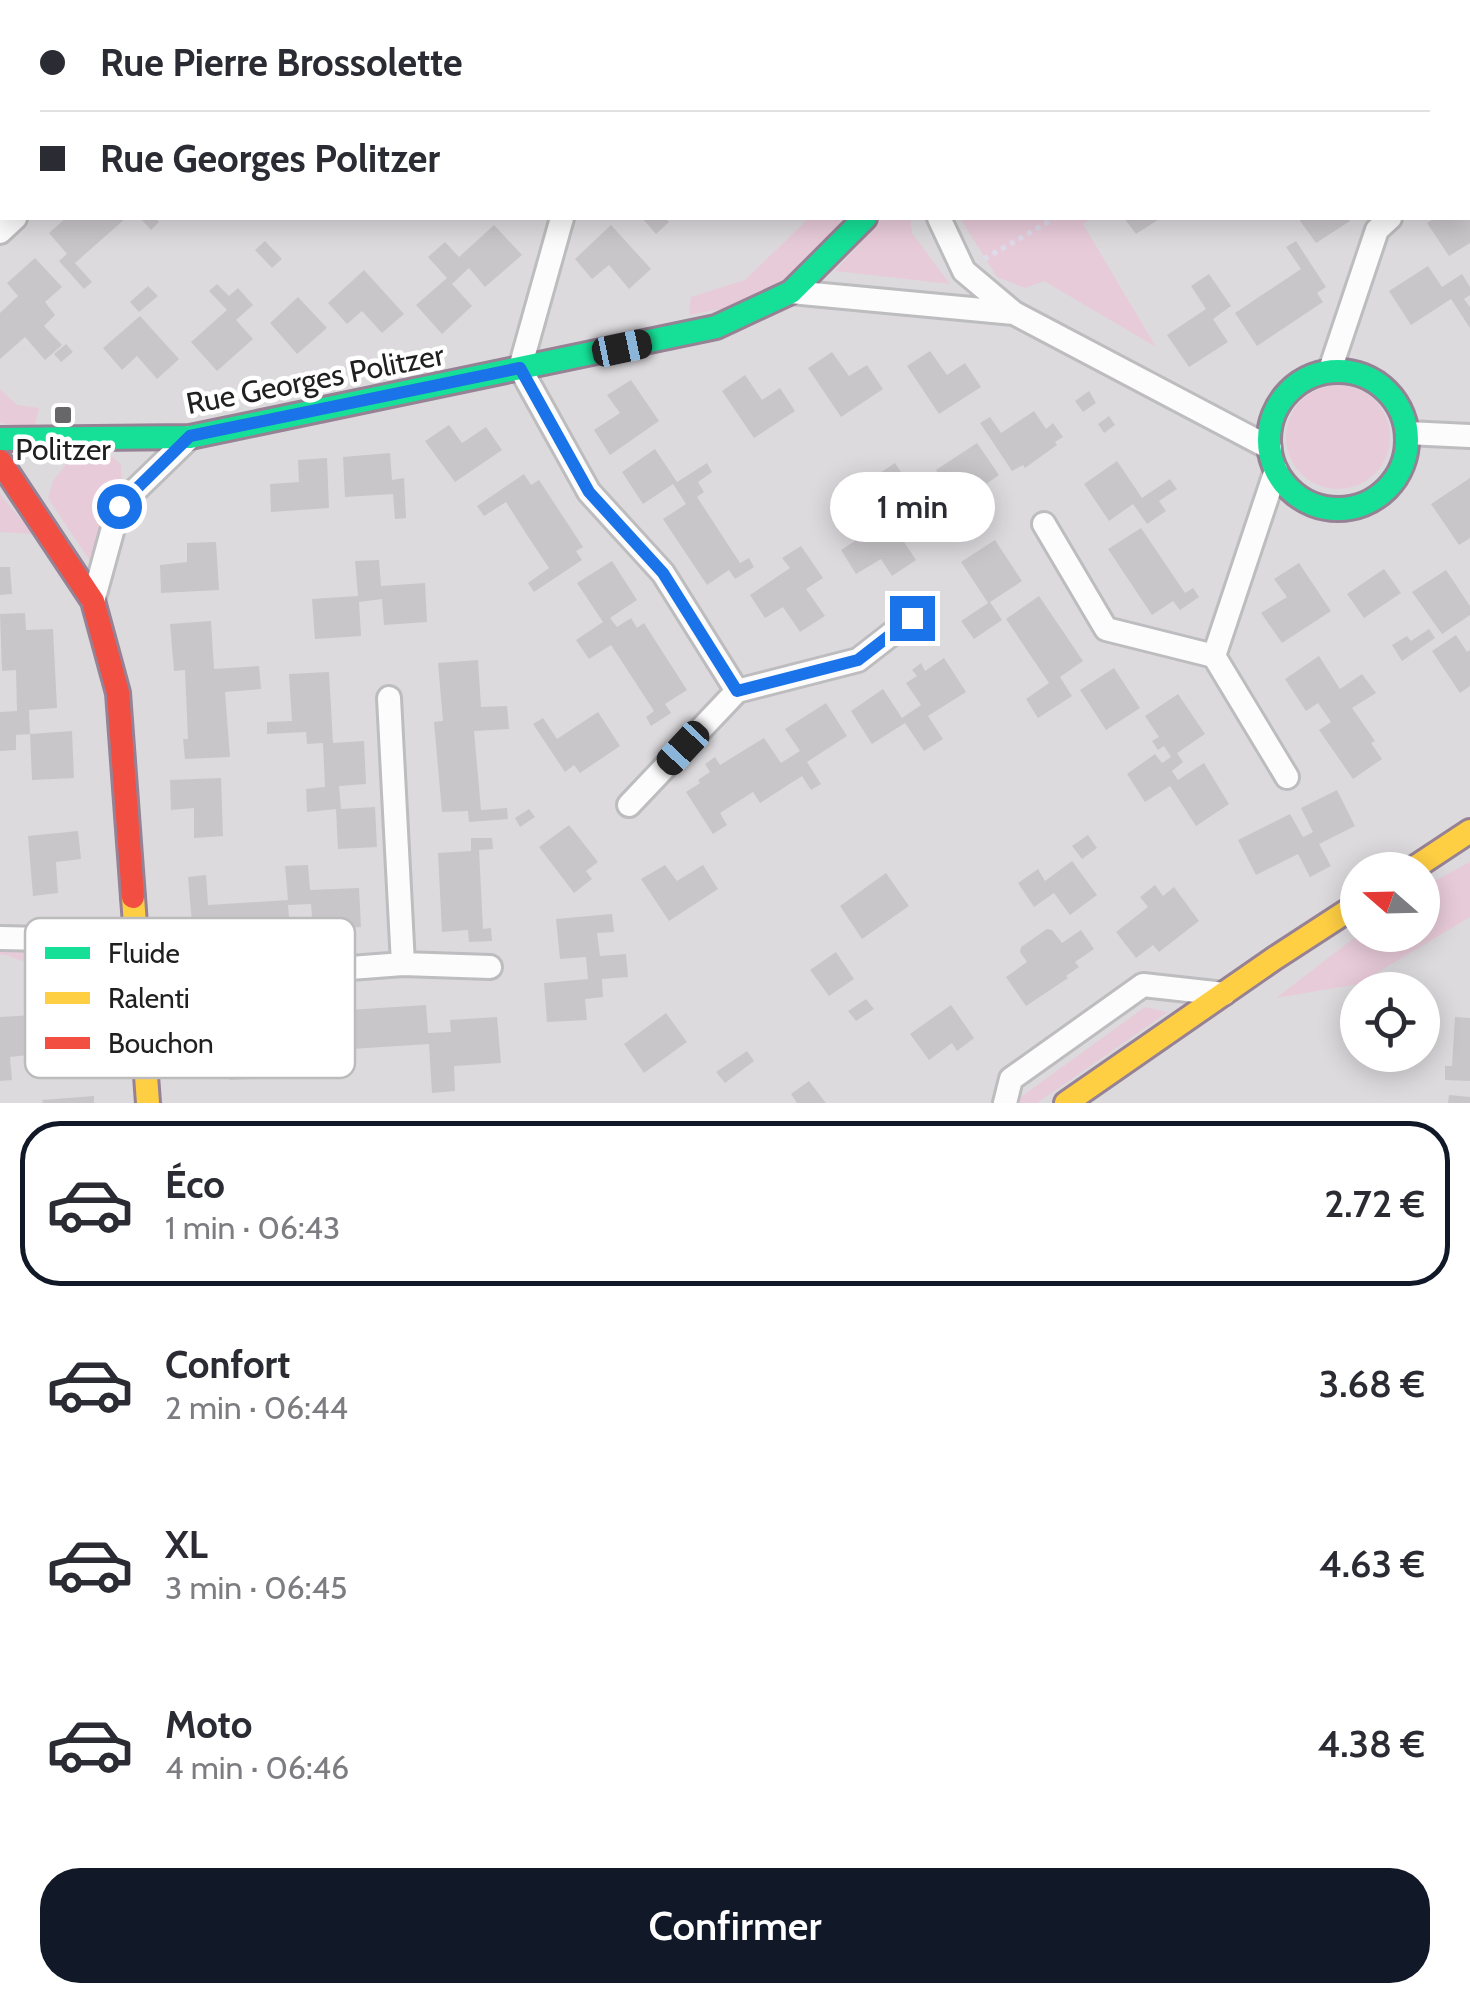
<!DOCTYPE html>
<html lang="fr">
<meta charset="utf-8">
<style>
:root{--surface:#fff;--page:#f2f2f3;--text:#2b2b33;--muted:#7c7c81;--line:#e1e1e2;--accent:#111827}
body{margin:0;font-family:Cabin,sans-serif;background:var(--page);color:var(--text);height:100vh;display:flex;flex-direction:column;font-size:38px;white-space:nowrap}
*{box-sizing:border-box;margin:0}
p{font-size:32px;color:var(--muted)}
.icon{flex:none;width:55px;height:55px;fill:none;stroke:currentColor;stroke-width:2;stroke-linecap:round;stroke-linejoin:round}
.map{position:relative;height:1103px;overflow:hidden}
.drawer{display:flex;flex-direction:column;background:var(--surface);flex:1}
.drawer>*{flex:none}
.banner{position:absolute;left:0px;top:0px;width:1470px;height:220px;box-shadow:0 5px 25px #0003;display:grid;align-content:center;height:220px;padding:0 40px;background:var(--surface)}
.needle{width:65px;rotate:290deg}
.controls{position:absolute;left:1340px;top:852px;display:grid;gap:20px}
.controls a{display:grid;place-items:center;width:100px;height:100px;border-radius:50%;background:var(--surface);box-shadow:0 5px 25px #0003;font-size:50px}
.end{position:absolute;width:45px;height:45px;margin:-22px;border:12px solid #1a73e8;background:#fff;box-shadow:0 0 0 5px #fff}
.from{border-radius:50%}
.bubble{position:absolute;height:70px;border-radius:35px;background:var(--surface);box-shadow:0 5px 25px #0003;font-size:32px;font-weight:600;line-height:70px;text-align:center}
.car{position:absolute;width:30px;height:60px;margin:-30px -15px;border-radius:12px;box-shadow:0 0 8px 2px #0007;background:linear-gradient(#222 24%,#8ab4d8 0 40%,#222 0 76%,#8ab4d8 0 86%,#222 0)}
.banner b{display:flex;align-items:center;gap:35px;height:95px;font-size:38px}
.banner b+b{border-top:2px solid var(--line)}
.banner i{width:25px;height:25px;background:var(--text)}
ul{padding:18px 0 0;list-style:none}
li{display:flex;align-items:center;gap:30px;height:165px;margin:0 20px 15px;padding:0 20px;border:5px solid transparent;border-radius:40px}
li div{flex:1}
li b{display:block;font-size:38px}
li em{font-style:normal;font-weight:600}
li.selected{border-color:var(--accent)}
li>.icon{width:90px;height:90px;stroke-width:1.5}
.action{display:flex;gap:20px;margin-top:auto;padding:20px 40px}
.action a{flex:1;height:115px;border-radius:40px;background:var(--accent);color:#fff;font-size:40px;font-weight:600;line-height:115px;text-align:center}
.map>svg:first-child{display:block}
.residential{fill:#dcdadd;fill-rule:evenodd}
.grass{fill:#e8cbd9}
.building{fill:#c9c6ca}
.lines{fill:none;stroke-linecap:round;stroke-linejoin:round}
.street-casing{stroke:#bdbcbe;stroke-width:28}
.fast-casing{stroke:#968294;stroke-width:28}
.slow-casing{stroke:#968294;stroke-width:28}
.jam-casing{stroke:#968294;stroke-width:28}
.path{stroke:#dedbea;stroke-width:5;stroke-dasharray:5 5;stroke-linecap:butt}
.street{stroke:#fcfcfc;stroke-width:22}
.fast{stroke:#16e098;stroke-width:22}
.slow{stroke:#ffcf43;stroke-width:22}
.jam{stroke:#f24e42;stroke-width:22}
.route{stroke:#1a73e8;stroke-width:12}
.poi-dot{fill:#676668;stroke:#fff;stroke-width:4}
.labels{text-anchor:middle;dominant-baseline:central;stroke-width:9;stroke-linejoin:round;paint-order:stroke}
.street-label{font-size:30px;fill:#202020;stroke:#fff}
.poi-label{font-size:30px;fill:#202020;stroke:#fff}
.key{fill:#fff;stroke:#bcbcbc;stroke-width:2.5}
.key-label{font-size:28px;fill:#202020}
</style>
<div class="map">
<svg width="1470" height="1103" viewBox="0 0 1470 1103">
<rect width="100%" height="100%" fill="#ece9ed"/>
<path class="residential" d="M0,0h1470v1103h-1470zM2,2h1466v216h-1466zM1358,870h64v65h-64zM1358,990h64v65h-64z"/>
<path class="grass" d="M809,218h38l-63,61 -47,27 -48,9 2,-18 54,-17z
M883,218h27l2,15 38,51 -115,-13z
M960,218h133l-10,6 73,123 -112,-66 -19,7 -28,-11z
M1286 437a52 52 0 1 1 104 0a52 52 0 1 1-104 0Z
M0,389l17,16 22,3 -5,20 -34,-5z
M106,451l15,14 1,16 -32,80 -42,-63 5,-17 17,-22z
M0,494l33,40 -33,-2z
M1470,862v55l-112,67 -82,14 82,-63h64l1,-48z
M0,948l88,10 22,13 8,29 -17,3 -11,-27 -43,-6 -41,-15h-6z
M1145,1007l23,5 -131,91h-20l1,-4z"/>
<path class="building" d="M66,218h60l-51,45 17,19 -8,7 -25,-28 8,-7 -18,-21z
M140,218h16l3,4 -8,8z
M642,218h23l4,4 -13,12z
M1124,218h37l-25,16z
M1298,218h49l3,3 -34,22z
M1435,218h35v25l-21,13 -22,-33z
M494,225l28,30 -37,32 -16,-19 -17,16 20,22 -30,28 -26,-29 31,-27 -19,-21 17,-15 14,15z
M611,225l40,44 -22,20 -20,-24 -17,14 -17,-20z
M265,241l17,18 -10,9 -17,-18z
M1296,241l30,46 -9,6 6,9 -66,44 -22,-33 66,-44 -15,-22z
M35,258l27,29 -17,15 10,13 -11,11 18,19 -17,15 -20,-23 -25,22v-46l18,-17 -11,-13z
M1428,266l14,21 20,-13 8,13v8l-6,4 6,8v21l-19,-29 -40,26 -22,-34z
M364,270l40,44 -22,19 -20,-22 -15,13 -19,-21z
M1209,274l22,32 -18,13 15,23 -39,25 -22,-32 39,-26 -15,-23z
M217,284l12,12 9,-8 15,17 -17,15 17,19 -36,32 -26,-29 36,-32 -18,-19z
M148,286l10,10 -19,16 -9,-10z
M298,297l29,31 -30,26 -27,-31z
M140,316l39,43 -22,20 -20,-23 -15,14 -19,-22z
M66,344l7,8 -12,10 -7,-8z
M930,351l17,24 18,-12 16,24 -42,27 -32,-48z
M832,352l17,24 18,-11 16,24 -42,28 -33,-49z
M745,375l17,25 18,-12 15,23 -41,27 -32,-47z
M631,380l28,41 -49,34 -16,-25 26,-17 -13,-18z
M1089,391l7,12 -13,9 -8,-11z
M1034,411l12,18 7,-6 10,14 -8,5 2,3 -32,23 -2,-3 -11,6 -32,-48 10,-6 11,16z
M1109,416l6,9 -11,8 -6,-9z
M449,425l13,18 24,-16 16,23 -47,32 -30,-41z
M977,443l22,32 -17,12 11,16 -25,16 -32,-49z
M655,449l22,33 30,-19 5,9 -14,10 6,10 -7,5 43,66 9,-5 5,9 -19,12 -6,-9 -22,15 -44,-66 23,-15 -13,-20 -30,20 -21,-32z
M390,453l2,27 12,-2 2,40 -11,1 -2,-25 -48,3 -2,-40z
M327,458l2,50 -58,4 -1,-28 29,-2 -1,-22z
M1117,461l25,37 28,-19 7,10 -18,12 7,10 -19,13 -14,-20 -24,17 -25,-37z
M895,463l12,18 -17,13 -13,-19z
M524,474l7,11 8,-5 44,67 -7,4 6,9 -48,32 -6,-9 21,-15 -22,-33 -21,-33 -22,14 -7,-10z
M1470,478v60l-11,7 -28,-41z
M889,519l27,41 -24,16 -11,-17 -25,15 -15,-24z
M1141,528l44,65 8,-5 6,9 -19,13 -7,-9 -21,14 -44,-66z
M995,540l27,41 -32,21 12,18 -28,19 -13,-18 27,-18 -27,-41z
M216,542l3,48 -58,3 -1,-28 27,-3v-19z
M801,546l22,32 -17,11 19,27 -25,16 -17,-25 -18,11 -15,-23 40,-27 -8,-10z
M379,560l2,26 44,-3 2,39 -43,3 -2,-26 -23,3 2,34 -46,3 -3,-40 46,-3 -3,-35z
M612,561l25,39 -27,18 7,9 14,-9 6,10 7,-5 43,67 -22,14 6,9 -20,13 -5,-9 8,-6 -43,-66 -22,14 -13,-19 27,-18 -26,-39z
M1299,563l32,48 -49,32 -21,-30 26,-16 -13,-18z
M0,567h10l2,27 -12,1z
M1384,569l17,24 -37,25 -17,-24z
M1446,570l24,36v9l-28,19 -30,-42z
M1039,596l44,65 -23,16 12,19 -34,22 -12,-19 23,-16 -43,-64z
M25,613l1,17 27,-1 4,79 -28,2 1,24 -14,1v15l-16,1v-39l17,-1 -1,-41 -14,1 -2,-57z
M211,621l3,48 45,-3 2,23 -36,3 5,65 -45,2 -2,-20h5l-3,-69 -11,1 -4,-47z
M1429,629l6,9 -33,23 -10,-16 15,-9 4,5z
M1456,635l11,17 3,-2v36l-10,7 -28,-42z
M1319,656l21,33 22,-15 14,19 -24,15 23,33 -4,2 11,16 -29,20 -34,-49 12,-8 -13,-19 -12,8 -21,-32z
M944,658l22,34 -38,24 15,23 -19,12 -19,-28 -33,21 -21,-33 32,-22 19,29 19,-13 -15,-22 11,-7 -5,-6 9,-7 4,8z
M478,660l3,47 26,-1 2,23 -35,2 7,79 26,-2 1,11 -39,3 -1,-11 -26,1 -8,-90 9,-1 -5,-58z
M1114,668l26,40 -34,22 -26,-40z
M329,672l4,71 31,-2 2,43 -27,2 2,23 34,-2 2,40 -39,2 -2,-40 -29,3 -1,-23 19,-2 -2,-44 -16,1 -1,-12 -39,2v-12l25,-1 -3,-47z
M1178,694l27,40 -28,19 6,9 -11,9 6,9 26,-17 25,41 -33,22 -26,-40 -25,16 -18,-28 28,-20 7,9 9,-6 -7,-11 -6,4 -6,-9 7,-4 -14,-21z
M826,703l21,33 -40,26 14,22 -10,6 -9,-14 -42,27 -7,-11 -33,21 7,12 -14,9 -27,-42 14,-9 -2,-3 12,-8 -5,-8 10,-7 5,8 44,-27 17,25 19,-12 -15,-22z
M598,712l22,34 -40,27 -6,-8 -9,7 -32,-48 10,-6 14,21z
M72,731l2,47 -42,2 -2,-46z
M221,778l2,58 -29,2v-30l-23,2 -1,-30z
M1337,790l18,36 -36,18 12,22 -21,11 -12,-23 -42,21 -18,-35 52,-26 13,23 10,-5 -12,-24z
M529,809l6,8 -15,10 -5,-9z
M569,825l29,37 -12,9 6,8 -18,14 -35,-46z
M78,831l3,28 -25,3 2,31 -25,3 -5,-60z
M1088,835l9,13 -15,11 -10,-13z
M471,838h21l1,11 -14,1 4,79 8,-1 1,13 -23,1 -1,-12 -26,2 -4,-79 33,-2z
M1072,861l25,34 -27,20 -16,-22 -20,14 -16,-24 20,-14 7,12z
M308,865l2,25 49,-2 2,39 -48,3 -2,-26 -23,1 3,34 -97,8 -6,-70 18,-2 2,30 80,-5 -3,-34z
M665,865l12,16 26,-16 15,24 -49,32 -28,-42z
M886,873l23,33 -47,33 -22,-33z
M1155,885l8,11 11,-9 25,34 -40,31 -6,-7 -17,13 -20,-26 32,-25 -8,-10z
M612,914l2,18 -17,1 3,23 26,-2 2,23 -26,2 1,18 -18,2 2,21 -40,2 -3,-39 44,-4 -2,-22 -26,2 -4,-40z
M1047,929l5,1 10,13 19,-13 13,19 -19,13 4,5 -13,9 2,2 -42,28 -20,-29 21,-15 -7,-10 1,-5z
M836,952l18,27 -25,17 -19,-26z
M866,999l8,10 -18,12 -8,-10z
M326,1002l1,34 23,-1 -1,-25 77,-5 2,28 23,-1 -1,-12 47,-3 4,46 -47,3 1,25 -23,2 -3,-49 -78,5 1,7 -12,1 1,16 -12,2 -1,-34 -78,5 2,33 -23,1 -2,-23 -46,3 -3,-40 47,-2 1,24 23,-1 -2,-35z
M951,1005l23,33 -17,13 -5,-8 -23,17 -19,-26z
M666,1013l21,29 -43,31 -20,-29z
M34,1015l3,36 -10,1 1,3 -18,2 2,23 -12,1v-64z
M1455,1017l15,1v63l-25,-1v-14h7z
M747,1051l7,10 -29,22 -9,-11z
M809,1081l17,22h-29l-6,-9z
M1449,1095l21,2v6h-22z
M94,1096v7h-51l-1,-3z"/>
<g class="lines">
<g class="street-casing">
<path id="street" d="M770,2l3,-2
M967,2v-2
M0,42l2,1
M1468,157l2,-1
M562,218l-42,150 69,124 74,81 74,118
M939,218l25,53 50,42 256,135
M0,232l15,-14
M791,292l223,21
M1330,370l47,-140 13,-12
M1407,433l63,3
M1276,470l-62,186 73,121
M1044,524l62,105 108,27
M93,601l26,-95 71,-69
M389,698l14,266
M629,805l108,-114 121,-31 54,-42
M0,938l135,3
M138,984l265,-20 87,3
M1005,1103l6,-24 132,-94 81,9"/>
</g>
<g class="fast-casing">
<path id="fast" d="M1269 440a69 69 0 1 1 138 0a69 69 0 1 1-138 0Z
M0,439l190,-2 526,-110 75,-35 74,-74"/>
</g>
<g class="slow-casing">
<path id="slow" d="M1411,870l59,-39
M133,897l15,206
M1066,1103l209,-145 83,-54"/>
</g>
<g class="jam-casing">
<path id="jam" d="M0,461l93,140 25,92 15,204"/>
</g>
<path class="path" d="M1411,2l7,-2
M984,259l71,-41"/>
<use href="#street" class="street"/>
<use href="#fast" class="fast"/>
<use href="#slow" class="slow"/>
<use href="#jam" class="jam"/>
</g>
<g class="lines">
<path class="route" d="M119,506l71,-70 330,-68 69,124 74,81 74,118 121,-31 54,-42"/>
</g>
<rect class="poi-dot" x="53" y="405" width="20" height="20" rx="5"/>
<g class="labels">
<g class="street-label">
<text transform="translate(315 379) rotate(-11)">Rue Georges Politzer</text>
</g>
<g class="poi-label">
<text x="63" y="449">Politzer</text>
</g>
</g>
<rect x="25" y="918" width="330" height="160" rx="15" class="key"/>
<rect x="45" y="947" width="45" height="12" fill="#16e098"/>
<rect x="45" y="992" width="45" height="12" fill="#ffcf43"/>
<rect x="45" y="1037" width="45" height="12" fill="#f24e42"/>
<g class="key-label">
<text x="108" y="963">Fluide</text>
<text x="108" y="1008">Ralenti</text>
<text x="108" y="1053">Bouchon</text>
</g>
</svg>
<div class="controls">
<a><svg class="needle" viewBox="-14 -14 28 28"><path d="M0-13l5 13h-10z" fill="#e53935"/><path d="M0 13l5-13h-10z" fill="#7c7c81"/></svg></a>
<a><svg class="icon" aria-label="locate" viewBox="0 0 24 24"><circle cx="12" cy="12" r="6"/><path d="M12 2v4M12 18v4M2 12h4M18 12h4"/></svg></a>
</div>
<i class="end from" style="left:119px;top:506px"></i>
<i class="end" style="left:912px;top:618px"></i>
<div class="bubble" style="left:830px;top:472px;width:165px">1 min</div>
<i class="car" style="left:622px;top:348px;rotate:78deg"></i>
<i class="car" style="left:683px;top:748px;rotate:223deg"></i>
<div class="banner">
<b><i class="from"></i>Rue Pierre Brossolette</b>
<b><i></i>Rue Georges Politzer</b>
</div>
</div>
<section class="drawer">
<ul>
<li class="selected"><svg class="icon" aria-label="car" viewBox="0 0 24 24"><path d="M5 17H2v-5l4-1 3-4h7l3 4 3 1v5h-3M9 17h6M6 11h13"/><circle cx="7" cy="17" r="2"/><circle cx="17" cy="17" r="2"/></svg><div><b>Éco</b><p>1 min · 06:43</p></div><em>2.72 €</em></li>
<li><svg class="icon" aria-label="car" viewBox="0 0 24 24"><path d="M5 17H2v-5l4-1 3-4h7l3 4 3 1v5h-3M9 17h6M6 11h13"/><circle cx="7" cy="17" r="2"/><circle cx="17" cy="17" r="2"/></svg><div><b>Confort</b><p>2 min · 06:44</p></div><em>3.68 €</em></li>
<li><svg class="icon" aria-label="car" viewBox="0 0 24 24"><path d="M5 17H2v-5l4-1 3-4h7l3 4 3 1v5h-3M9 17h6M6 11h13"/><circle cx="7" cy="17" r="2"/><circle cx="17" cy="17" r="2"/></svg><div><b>XL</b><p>3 min · 06:45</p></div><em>4.63 €</em></li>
<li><svg class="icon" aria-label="car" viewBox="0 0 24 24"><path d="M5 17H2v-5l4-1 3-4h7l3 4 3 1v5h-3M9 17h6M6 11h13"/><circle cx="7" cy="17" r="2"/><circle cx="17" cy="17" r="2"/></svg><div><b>Moto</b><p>4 min · 06:46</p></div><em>4.38 €</em></li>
</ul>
<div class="action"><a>Confirmer</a></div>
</section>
